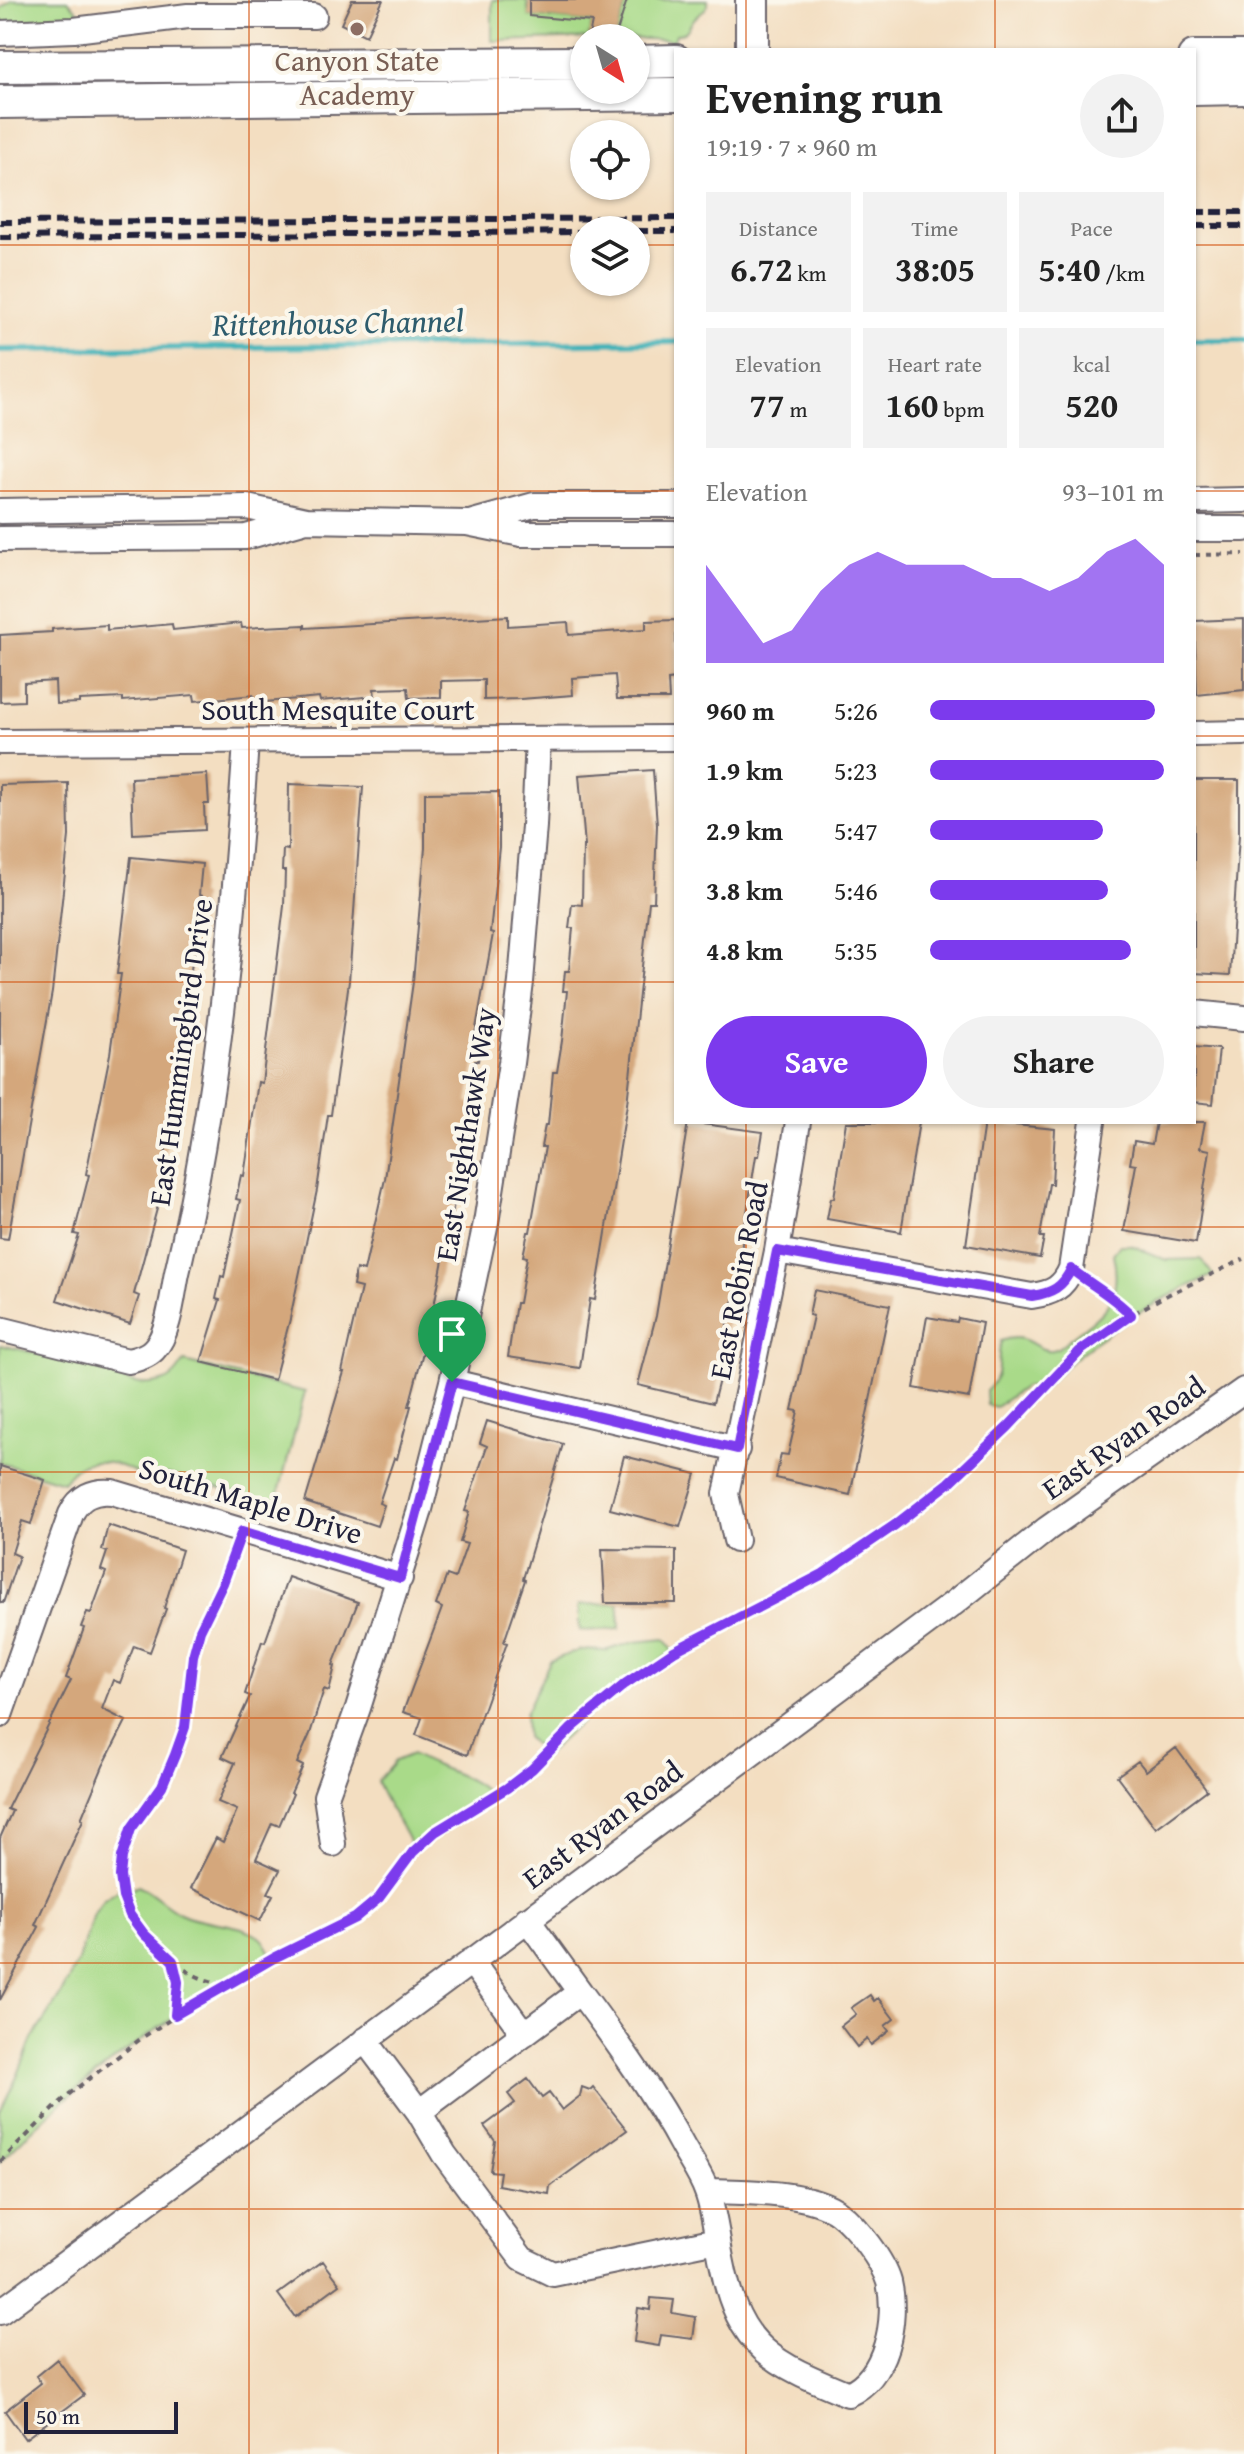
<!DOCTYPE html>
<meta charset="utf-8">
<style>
body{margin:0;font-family:"Gentium Book Plus",serif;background:#f2f2f2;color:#222;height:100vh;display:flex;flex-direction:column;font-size:30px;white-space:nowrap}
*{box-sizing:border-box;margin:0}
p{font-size:26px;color:#767676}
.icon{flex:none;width:44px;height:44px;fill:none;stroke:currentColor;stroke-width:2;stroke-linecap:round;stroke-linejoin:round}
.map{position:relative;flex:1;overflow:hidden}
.panel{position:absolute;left:674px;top:48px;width:522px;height:1076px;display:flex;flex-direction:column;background:#fff;border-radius:0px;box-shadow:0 2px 6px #0004}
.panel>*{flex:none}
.needle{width:52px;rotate:143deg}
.fabs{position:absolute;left:570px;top:24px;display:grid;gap:16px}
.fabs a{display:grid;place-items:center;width:80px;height:80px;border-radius:50%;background:#fff;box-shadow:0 2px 6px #0004;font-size:40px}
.scale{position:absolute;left:24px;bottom:20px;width:154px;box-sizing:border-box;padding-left:8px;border:4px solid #22223b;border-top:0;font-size:22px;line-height:28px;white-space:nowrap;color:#22223b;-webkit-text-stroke:6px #fbf7ec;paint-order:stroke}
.pin{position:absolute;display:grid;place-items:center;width:68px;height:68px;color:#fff;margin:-82px -34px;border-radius:50% 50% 50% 0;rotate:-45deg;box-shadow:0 0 8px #0007}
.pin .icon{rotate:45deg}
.round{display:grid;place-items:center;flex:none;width:84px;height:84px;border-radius:42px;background:#f2f2f2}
.summary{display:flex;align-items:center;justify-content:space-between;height:136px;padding:0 32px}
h1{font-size:44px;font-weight:700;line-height:60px}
.stats{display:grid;grid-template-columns:repeat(3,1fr);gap:12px;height:136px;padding:8px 32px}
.stats div{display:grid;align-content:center;border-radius:0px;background:#f2f2f2;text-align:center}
.stats b{font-size:34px;font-weight:700}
.stats small{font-size:22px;font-weight:400}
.stats p{font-size:22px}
.chart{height:224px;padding:16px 32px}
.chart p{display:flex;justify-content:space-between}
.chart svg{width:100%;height:144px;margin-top:8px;fill:#7c3aed;opacity:.7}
.cta{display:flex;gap:16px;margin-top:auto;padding:16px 32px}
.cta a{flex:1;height:92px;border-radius:48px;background:#7c3aed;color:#fff;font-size:32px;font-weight:700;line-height:92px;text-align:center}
.cta a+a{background:#f2f2f2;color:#222}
ul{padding:0 32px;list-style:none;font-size:26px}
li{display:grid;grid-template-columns:128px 96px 1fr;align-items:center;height:60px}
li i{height:20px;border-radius:10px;background:#7c3aed}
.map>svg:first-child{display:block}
.green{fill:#a9da89;stroke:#667e62;stroke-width:2}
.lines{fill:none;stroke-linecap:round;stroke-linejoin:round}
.stream{stroke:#41b2b8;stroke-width:6}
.building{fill:#d4a77c}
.minor-casing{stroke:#6b646a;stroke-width:28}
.major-casing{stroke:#6b646a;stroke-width:36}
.path{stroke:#6b646a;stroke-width:4;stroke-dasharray:6 6;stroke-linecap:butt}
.minor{stroke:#fff;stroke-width:24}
.major{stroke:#fff;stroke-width:32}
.rail{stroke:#22223b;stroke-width:6;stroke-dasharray:12 6;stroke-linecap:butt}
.route-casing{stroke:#fff;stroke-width:16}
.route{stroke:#7c3aed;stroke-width:10}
.grid{fill:none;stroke:#d45411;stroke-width:2;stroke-opacity:0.55}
.education-dot{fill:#8d6e63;stroke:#fbf7ec;stroke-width:3}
.labels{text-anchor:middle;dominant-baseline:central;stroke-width:8;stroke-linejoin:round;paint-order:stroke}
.education-label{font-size:30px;fill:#785e54;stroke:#fbf7ec}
.street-label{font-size:30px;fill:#22223b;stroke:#fbf7ec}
.water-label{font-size:32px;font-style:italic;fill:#2e5c6d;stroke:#fbf7ec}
</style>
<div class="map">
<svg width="1244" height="2454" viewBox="0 0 1244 2454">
<rect width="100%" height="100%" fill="#fbf7ec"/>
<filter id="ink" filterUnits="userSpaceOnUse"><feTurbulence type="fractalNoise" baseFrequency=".0125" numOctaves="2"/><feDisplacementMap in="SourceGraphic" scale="16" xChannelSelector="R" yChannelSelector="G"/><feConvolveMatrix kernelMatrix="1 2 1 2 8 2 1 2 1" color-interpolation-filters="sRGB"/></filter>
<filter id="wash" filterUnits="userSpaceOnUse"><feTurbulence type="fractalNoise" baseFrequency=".006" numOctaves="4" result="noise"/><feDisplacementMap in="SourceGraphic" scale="32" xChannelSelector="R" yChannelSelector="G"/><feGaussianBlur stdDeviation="1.8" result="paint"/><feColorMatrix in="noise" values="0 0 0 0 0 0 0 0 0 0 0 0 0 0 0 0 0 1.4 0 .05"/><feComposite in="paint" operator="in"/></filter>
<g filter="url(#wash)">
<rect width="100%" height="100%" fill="#f3dec1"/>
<path class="green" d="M12 0H68L81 15 80 18 0 27V9Z
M492 0H527L529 16 592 22 589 36 600 38 492 41Z
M627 0H708V5C704 12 699 13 694 19 687 28 689 34 676 34L674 40 615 38Z
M1120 1245H1131L1166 1260 1201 1259 1213 1275C1149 1303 1090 1338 1042 1389L1025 1386 996 1407 987 1405 986 1391C1003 1376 996 1361 1001 1341 1028 1330 1035 1353 1053 1350 1060 1349 1066 1340 1073 1336 1106 1311 1123 1299 1113 1254Z
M0 1345C34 1353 70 1360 103 1371 124 1378 137 1389 162 1382 173 1379 178 1371 184 1362L305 1392 276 1504 167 1474 148 1479C129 1468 98 1453 76 1468 71 1471 67 1478 63 1482L0 1463Z
M619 1603 620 1629 580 1631 578 1605Z
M665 1639 674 1651C628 1682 585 1716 545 1756L526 1737 525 1714 550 1661 580 1650 605 1651 634 1642Z
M412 1754C439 1771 472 1774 491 1797L435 1832 413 1852C405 1825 386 1808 377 1782L395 1761Z
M138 1885C154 1892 165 1906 180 1913 204 1925 240 1921 260 1937 266 1941 270 1952 274 1958 171 2014 81 2077 0 2162V2111L17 2077 32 2039 61 1994 78 1961 94 1914 104 1899 122 1887 130 1889Z"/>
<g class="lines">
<path class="stream" d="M1194 340H1244
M0 350 676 342"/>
</g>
<g id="blocks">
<path class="building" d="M352 0H383L366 36 341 24Z
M529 0H627L615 38 589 36 592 22 529 16Z
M508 616V626L568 622 569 635 646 629V621L676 620V679L668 680 669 699H617L615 675 572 678 573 695 520 699 484 700V680L441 681V697L409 698 408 688 374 689 375 696 320 701 319 697 254 703 253 695 195 701 194 695 123 701V698L79 700V703L56 704 55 681 24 683V701L0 702V635L52 632V629L107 625V630L172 624 173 630 241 623 242 628 305 625V628Z
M1244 619V690L1197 695 1194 621Z
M653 770 657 825 654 902H649L627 1104 604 1245 595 1300 590 1299 580 1368 508 1357 516 1303H519L527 1257 523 1256 528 1232H530L545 1147H541L545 1125H548L553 1072H557L562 1041 567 991H563L565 971H569L573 928H569L572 904 582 905 583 846H585L579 775Z
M207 774 209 804H204L205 830 133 834 131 778Z
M1194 780H1239V835L1230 975 1194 973Z
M68 783 69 836 52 992 8 1239 0 1238V785Z
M289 784 363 787 349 981 331 1115H328L317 1190 290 1319 274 1380 201 1362 220 1300 216 1299 221 1276 224 1277 240 1200 236 1199 241 1175 244 1176 258 1082 262 1083 284 906 285 871H282L283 849 288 850Z
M499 792V847L490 933 493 934 475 1034 482 1035 478 1061H475L468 1103 472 1104 464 1163 459 1162 453 1209 431 1321 409 1406H411L397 1459 394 1458 379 1503 384 1505 377 1526 305 1502 344 1372H342L361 1288 353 1286 356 1269 364 1271 385 1179 413 982 425 848V793Z
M131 857 202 864 199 895 202 896 197 954H193L188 994 193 995 190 1016 185 1015 173 1099 178 1100 175 1121 170 1120 158 1205 134 1294 139 1296 130 1324 57 1300 79 1235 74 1234 89 1175 86 1174 110 1054 121 974H117Z
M1194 1047 1219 1049 1213 1104 1194 1102Z
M688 1122 763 1132 759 1156H756L738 1269 740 1270 716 1375 720 1376 713 1403 638 1385 656 1316Z
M846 1122H919L901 1232 827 1219 831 1198H834Z
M984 1122 1055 1129 1052 1184H1049L1040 1237H1044L1040 1258 966 1245Z
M1156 1122H1205L1200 1148 1210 1150 1196 1243 1124 1231 1136 1165 1130 1164 1134 1141 1152 1144Z
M814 1290 890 1305 850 1495 776 1478 781 1454 788 1455 798 1411 792 1410 813 1316 809 1315Z
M927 1317 957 1322 958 1318 982 1323 969 1398 914 1388Z
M487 1421 563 1444 523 1579 525 1580 504 1642 507 1643 467 1755 416 1735 422 1718 403 1712 442 1608 436 1605 447 1575 455 1578 467 1544 460 1542 469 1512 465 1511 487 1446 480 1443Z
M624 1456 696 1474 680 1527 610 1509Z
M0 1466 45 1480 31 1524 22 1521 12 1553 19 1556 3 1603 0 1602Z
M108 1525 182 1550 164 1608 166 1609 150 1652 134 1646 120 1683 113 1680 102 1709 126 1721 103 1766 81 1819 83 1820 35 1925 39 1927 0 2000V1838L12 1811 7 1809 71 1680 66 1678 84 1628 81 1627 87 1612 91 1613 106 1572 101 1570 107 1552 102 1550Z
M602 1549 676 1550V1603H605Z
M288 1577 358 1602 333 1665 335 1666 329 1691 324 1689 310 1734 297 1763 303 1766 291 1793 293 1794 279 1826 272 1823 256 1859 280 1870 268 1893 273 1895 260 1921 191 1888 216 1838 223 1842 237 1810 218 1802 235 1763 222 1757 250 1696 245 1694 262 1641 265 1642Z
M1176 1748 1207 1790 1156 1828 1117 1776 1138 1761 1146 1771Z
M870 1995 874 2001 878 1998 894 2019 885 2026 889 2031 871 2045 867 2039 857 2047 841 2026 856 2014 851 2008Z
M528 2079 542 2098 549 2093 562 2110 580 2096 582 2087 590 2090 593 2087 627 2130 550 2186 549 2194 498 2185 500 2172 490 2171 495 2141 484 2126 515 2103 508 2094Z
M323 2261 340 2284 295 2317 278 2294Z
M651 2298 674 2300 672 2313 696 2317 693 2339 661 2335 659 2346 634 2342 638 2308 650 2310Z
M57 2359 84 2395 25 2439 5 2411 41 2383 36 2376Z"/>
</g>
</g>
<g filter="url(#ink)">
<use href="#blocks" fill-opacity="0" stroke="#6b646a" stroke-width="2"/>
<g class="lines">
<g class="minor-casing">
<path id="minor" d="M0 33 74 30 188 16H314
M1194 501 1244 500
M0 511 247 507 306 520 467 523 521 534H676
M473 522 534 505H676
M1194 529H1244
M0 539 246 537 303 521
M1194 734 1244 733
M0 742 676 738
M1194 1013 1244 1018
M777 1251 1032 1296C1052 1293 1063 1288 1071 1269L1093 1122
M0 1329 128 1361C138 1359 149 1356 155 1348 169 1334 173 1292 177 1273 218 1098 234 920 246 742
M452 1382 737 1449
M736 1540 726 1494 777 1251 798 1122
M0 1715 71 1514C79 1497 93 1490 112 1492L400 1578
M333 1844 326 1796 358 1708 419 1513 452 1382 486 1223 511 1063 521 982 534 826 538 739
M527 1919 580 1992
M471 1961 524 2034
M365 2040 419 2112 580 1992C618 2043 654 2093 684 2149 692 2163 702 2177 707 2192 715 2214 717 2240 722 2263 739 2349 773 2363 848 2394 886 2378 898 2320 889 2282 883 2261 856 2226 839 2213 812 2191 741 2192 707 2191
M419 2112 444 2154 522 2259 553 2274 717 2240
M0 2312 954 1603 1047 1529 1244 1390"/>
</g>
<g class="major-casing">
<path id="major" d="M752 0V50
M1194 57H1244
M636 62 676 61
M0 67 584 63
M1194 89 1244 88
M0 102 676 94"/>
</g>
<path class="path" d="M1194 555 1244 554
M1089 1283 1116 1299 1131 1315
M173 1962 178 1982 175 2015
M224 1984C192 1979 180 1967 157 1946 124 1916 110 1874 130 1831 138 1815 152 1802 161 1786 171 1769 179 1749 184 1730 192 1705 188 1677 194 1652 203 1616 224 1585 235 1550
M0 2162 68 2095 143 2037 226 1984 355 1918 379 1898 413 1852 435 1832 507 1788 532 1769 572 1728 625 1684 674 1651 823 1574 895 1525 949 1483 1008 1427 1080 1351 1131 1315 1163 1297 1244 1259"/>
<use href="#minor" class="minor"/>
<use href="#major" class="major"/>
<path class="rail" d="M1194 212H1244
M0 222 676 218
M1194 226H1244
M636 231H676
M0 237 584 232"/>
</g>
</g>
<g class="lines" filter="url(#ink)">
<g class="route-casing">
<path id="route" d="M777 1251 1032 1296C1052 1293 1063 1287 1071 1269 1091 1285 1113 1296 1131 1315L1080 1351 1008 1427 949 1483 895 1525 823 1574 674 1651 625 1684 572 1728 532 1769 507 1788 435 1832 413 1852 379 1898 355 1918 274 1958 175 2015 178 1982 173 1961 144 1934 130 1915 123 1897 120 1876 122 1857 131 1829 162 1786 175 1755 185 1727 193 1656 200 1630 223 1583 242 1531 400 1578 452 1382 737 1449Z"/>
</g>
<use href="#route" class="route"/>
</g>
<path class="grid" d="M249 0V2454M498 0V2454M746 0V50M995 0V50M0 245H584M636 245H676M1194 245H1244M0 491H676M1194 491H1244M0 736H676M1194 736H1244M0 982H676M1194 982H1244M746 1122V2454M995 1122V2454M0 1227H1244M0 1472H1244M0 1718H1244M0 1963H1244M0 2209H1244"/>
<circle class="education-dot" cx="357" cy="29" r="8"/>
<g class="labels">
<g class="education-label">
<text x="357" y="60">Canyon State<tspan x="357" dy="34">Academy</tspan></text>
</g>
<g class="street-label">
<text x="338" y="709">South Mesquite Court</text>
<text transform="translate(180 1052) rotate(-82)">East Hummingbird Drive</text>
<text transform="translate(465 1134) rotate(-81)">East Nighthawk Way</text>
<text transform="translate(738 1280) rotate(-79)">East Robin Road</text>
<text transform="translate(1123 1437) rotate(-35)">East Ryan Road</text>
<text transform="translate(251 1500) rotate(17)">South Maple Drive</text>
<text transform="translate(602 1824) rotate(-37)">East Ryan Road</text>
</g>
<g class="water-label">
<text transform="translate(338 322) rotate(-1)">Rittenhouse Channel</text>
</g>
</g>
</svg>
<div class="fabs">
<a><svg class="needle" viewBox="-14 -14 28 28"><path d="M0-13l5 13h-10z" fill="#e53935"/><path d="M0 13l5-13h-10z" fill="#767676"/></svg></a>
<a><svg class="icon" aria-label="locate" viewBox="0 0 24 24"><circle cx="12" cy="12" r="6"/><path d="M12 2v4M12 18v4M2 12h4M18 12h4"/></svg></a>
<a><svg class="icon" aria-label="layers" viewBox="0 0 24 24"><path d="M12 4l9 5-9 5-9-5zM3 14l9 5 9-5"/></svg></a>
</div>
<div class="scale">50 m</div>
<div class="pin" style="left:452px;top:1382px;background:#1e9e55"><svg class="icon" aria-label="arrive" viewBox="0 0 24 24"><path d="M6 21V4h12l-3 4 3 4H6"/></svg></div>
<section class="panel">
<div class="summary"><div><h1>Evening run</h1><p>19:19 · 7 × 960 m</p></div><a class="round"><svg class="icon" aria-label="share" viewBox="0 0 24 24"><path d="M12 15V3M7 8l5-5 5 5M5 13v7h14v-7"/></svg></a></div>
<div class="stats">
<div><p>Distance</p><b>6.72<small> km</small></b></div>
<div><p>Time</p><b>38:05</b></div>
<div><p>Pace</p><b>5:40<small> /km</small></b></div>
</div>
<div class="stats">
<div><p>Elevation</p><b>77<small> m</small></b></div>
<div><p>Heart rate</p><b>160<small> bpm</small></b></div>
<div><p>kcal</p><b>520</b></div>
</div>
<div class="chart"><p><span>Elevation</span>93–101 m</p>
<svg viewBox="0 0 160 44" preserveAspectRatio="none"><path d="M0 44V14L10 26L20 38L30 34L40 22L50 14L60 10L70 14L80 14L90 14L100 18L110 18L120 22L130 18L140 10L150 6L160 14V44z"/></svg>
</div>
<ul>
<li><b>960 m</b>5:26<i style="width:96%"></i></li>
<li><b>1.9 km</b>5:23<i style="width:100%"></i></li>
<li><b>2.9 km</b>5:47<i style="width:74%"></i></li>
<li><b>3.8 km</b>5:46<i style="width:76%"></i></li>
<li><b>4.8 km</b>5:35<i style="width:86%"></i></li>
</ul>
<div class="cta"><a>Save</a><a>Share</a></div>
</section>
</div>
